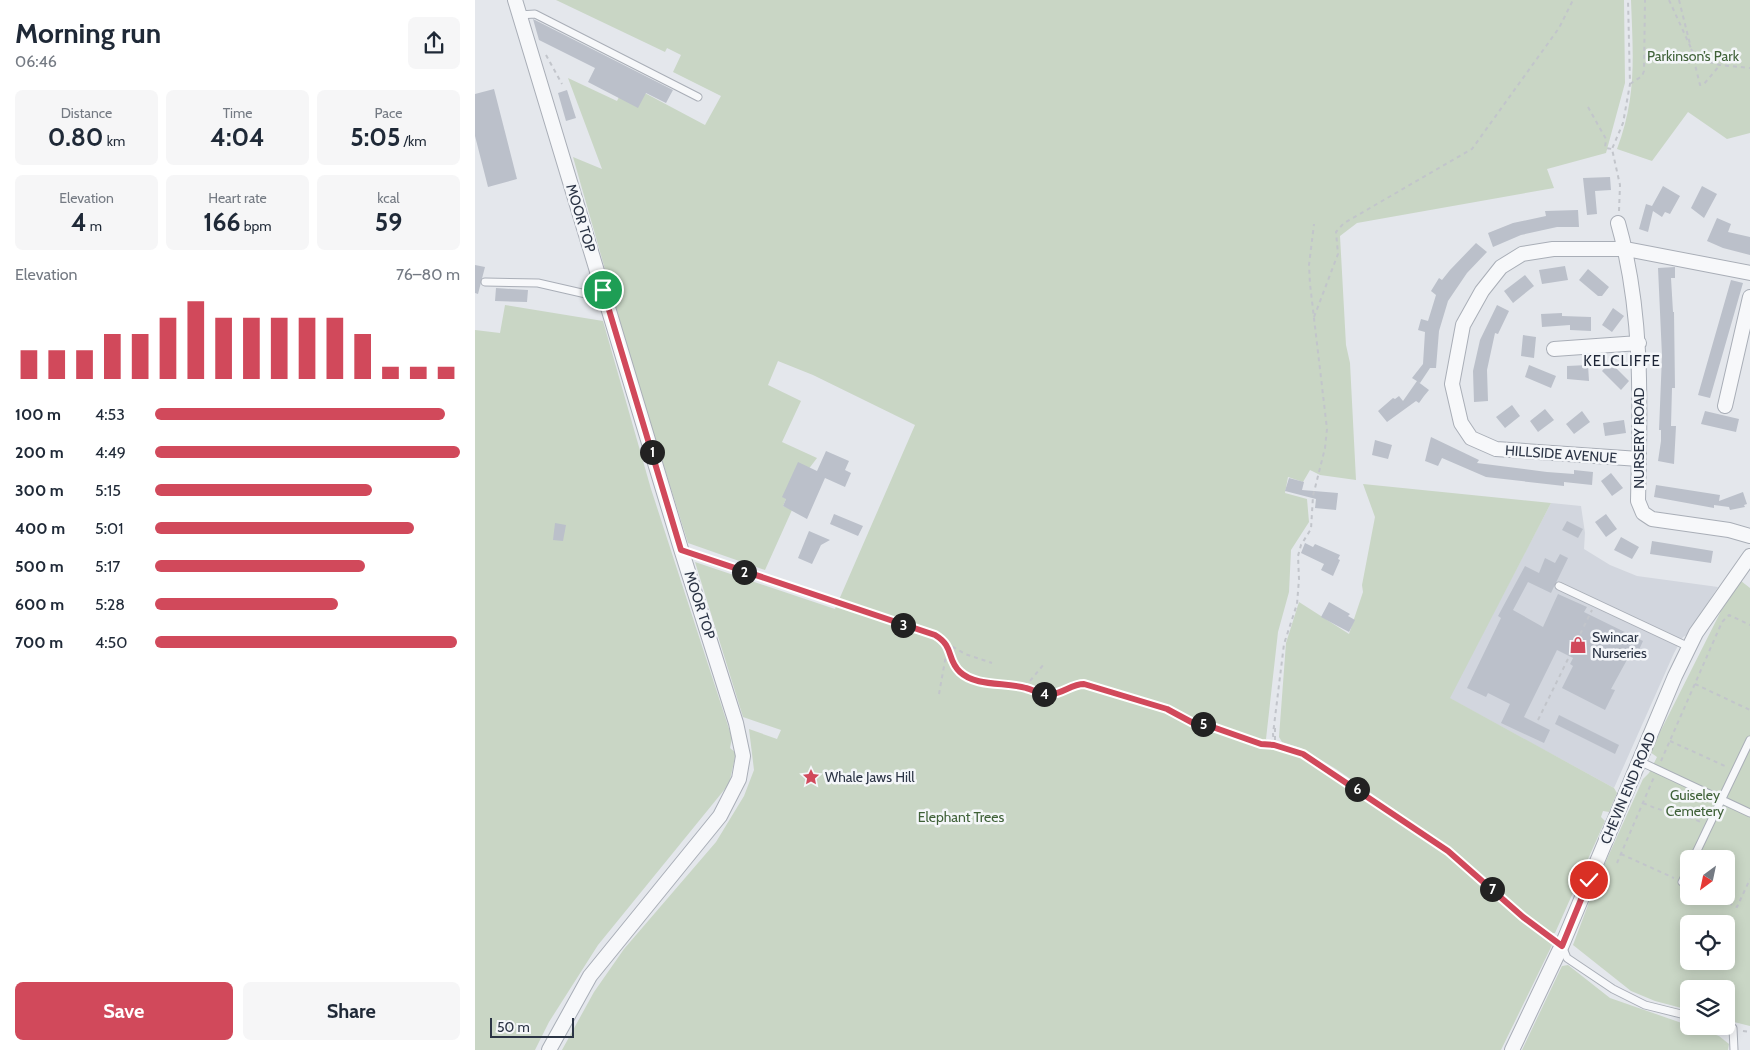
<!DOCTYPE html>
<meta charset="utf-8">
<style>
body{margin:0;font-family:Cabin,sans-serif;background:#f6f6f7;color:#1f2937;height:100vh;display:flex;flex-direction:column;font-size:19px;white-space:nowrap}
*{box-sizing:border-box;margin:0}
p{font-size:16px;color:#747a83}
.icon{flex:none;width:28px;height:28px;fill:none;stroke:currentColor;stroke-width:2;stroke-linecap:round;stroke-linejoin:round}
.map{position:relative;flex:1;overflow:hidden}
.side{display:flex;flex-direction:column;background:#fff;width:475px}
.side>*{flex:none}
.needle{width:32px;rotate:213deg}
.buttons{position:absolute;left:1205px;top:850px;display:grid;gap:10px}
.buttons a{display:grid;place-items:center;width:55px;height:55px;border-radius:8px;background:#fff;box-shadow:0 2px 12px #0003;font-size:25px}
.scale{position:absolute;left:15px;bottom:12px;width:84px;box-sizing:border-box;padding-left:5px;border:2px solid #2b3445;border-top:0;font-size:14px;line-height:18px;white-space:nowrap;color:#2b3445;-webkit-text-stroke:4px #f4f6f9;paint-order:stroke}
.pin{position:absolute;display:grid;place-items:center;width:42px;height:42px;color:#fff;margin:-21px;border:2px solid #fff;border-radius:50%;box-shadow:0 1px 5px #0007}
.km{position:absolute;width:25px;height:25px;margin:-12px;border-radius:50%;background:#222;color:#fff;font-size:14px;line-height:25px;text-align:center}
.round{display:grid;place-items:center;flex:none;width:52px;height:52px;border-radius:8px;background:#f6f6f7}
.summary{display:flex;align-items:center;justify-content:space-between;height:85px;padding:0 15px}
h1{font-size:28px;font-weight:700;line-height:38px}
.stats{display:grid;grid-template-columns:repeat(3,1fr);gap:8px;height:85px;padding:5px 15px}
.stats div{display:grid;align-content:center;border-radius:8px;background:#f6f6f7;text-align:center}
.stats b{font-size:25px;font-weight:700}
.stats small{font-size:14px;font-weight:400}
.stats p{font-size:14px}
.chart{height:140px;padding:10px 15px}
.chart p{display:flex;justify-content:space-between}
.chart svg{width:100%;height:90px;margin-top:5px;stroke:#d1495b;stroke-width:6}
.cta{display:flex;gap:10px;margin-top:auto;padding:10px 15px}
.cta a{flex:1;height:58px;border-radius:8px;background:#d1495b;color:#fff;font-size:20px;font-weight:700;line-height:58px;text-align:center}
.cta a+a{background:#f6f6f7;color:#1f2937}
ul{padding:0 15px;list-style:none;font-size:16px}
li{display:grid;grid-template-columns:80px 60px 1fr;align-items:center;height:38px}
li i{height:12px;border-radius:6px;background:#d1495b}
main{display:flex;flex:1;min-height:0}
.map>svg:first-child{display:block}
.built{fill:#d2d6de}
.green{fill:#c9d6c5;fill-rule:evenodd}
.building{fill:#bbc0ca}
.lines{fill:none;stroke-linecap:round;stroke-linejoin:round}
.lane-casing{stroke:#a9aeb7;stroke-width:9}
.street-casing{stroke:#a9aeb7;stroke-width:16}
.path{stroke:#c2c5cb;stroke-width:2;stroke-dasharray:4 4;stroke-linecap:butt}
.lane{stroke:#f7f8fa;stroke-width:7}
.street{stroke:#f7f8fa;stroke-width:14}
.route-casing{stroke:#fff;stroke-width:10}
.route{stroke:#d1495b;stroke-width:6}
.labels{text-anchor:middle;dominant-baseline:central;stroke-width:5;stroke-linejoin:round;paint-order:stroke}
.park-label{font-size:14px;fill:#3f6138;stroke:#f4f6f9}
.street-label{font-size:14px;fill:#2b3445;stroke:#f4f6f9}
.poi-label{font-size:14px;fill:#2b3445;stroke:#f4f6f9;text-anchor:start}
.neighbourhood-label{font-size:15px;letter-spacing:1px;fill:#1d2536;stroke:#f4f6f9}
</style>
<main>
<section class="side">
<div class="summary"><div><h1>Morning run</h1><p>06:46</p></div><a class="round"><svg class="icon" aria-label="share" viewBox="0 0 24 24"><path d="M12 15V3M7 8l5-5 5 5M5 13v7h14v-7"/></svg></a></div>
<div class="stats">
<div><p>Distance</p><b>0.80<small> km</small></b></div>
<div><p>Time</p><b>4:04</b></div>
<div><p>Pace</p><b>5:05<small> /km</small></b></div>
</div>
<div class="stats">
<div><p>Elevation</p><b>4<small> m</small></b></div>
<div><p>Heart rate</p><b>166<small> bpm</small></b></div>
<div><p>kcal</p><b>59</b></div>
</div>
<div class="chart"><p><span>Elevation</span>76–80 m</p>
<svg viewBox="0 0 160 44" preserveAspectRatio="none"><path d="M5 44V30M15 44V30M25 44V30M35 44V22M45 44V22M55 44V14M65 44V6M75 44V14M85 44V14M95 44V14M105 44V14M115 44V14M125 44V22M135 44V38M145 44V38M155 44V38"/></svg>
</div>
<ul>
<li><b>100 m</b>4:53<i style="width:95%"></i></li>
<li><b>200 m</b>4:49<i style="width:100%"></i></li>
<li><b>300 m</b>5:15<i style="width:71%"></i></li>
<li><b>400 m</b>5:01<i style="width:85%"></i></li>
<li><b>500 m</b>5:17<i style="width:69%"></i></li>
<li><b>600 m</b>5:28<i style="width:60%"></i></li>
<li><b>700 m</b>4:50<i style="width:99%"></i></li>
</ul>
<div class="cta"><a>Save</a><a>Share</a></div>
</section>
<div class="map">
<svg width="1275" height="1050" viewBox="0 0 1275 1050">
<rect width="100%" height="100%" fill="#e4e7ec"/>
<path class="built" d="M1076 503 1106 506 1110 533 1109 549 1135 565 1162 576 1243 587 1212 635 1208 637 1199 653 1139 788 974 698Z"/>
<path class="green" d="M81 0H1149L1150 83 1131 153 1072 169 1079 188 882 223 865 236 871 345 875 363 881 480 845 475 835 470 828 482 813 477 810 493 832 499 834 522 816 550 814 592 803 632 791 739 805 750 828 758 955 842 1078 943 1026 1050H87L119 992 149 949 241 842 269 796 279 770 274 729 302 739 306 730 268 717 220 562 360 609 440 425 338 375 303 361 293 385 326 401 307 442 342 458 311 499 308 506 317 510 290 570 213 543 157 364 98 157 127 169 93 78 142 101 151 83 230 125 246 96 198 72 206 55 192 48 190 52Z
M1156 0H1275V133L1252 139 1213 112 1177 161 1142 149C1162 97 1158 55 1156 0Z
M30 305 128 321 176 489 257 738 255 748 261 753 254 784 123 945 74 1022 60 1050H0V330L25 333Z
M888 484 1076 503 975 698 1139 788 1142 793 1134 812 1128 811 1126 817 1130 821 1080 933H1073L1060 924 974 847 861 769 826 748 807 742 804 737 811 643 824 602 874 634 888 592 887 585 900 517Z
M1266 581 1275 588V1026L1251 1020V989H1214V1010L1180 1001 1156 991 1098 945 1122 881 1168 779 1174 773 1182 757 1175 752 1246 611ZM1214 859H1251V896H1214ZM1214 924H1251V961H1214Z
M1093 965 1135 998 1244 1036 1254 1044 1253 1050H1047L1087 966Z"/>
<path class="building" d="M58 19 198 90 191 103 171 93 163 108 113 82 120 68 64 40Z
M19 89 42 179 13 187 0 136V94Z
M92 90 101 118 91 121 83 93Z
M1135 177 1136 190 1120 191 1122 214 1112 215 1108 178Z
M1188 186 1205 196 1195 214 1190 212 1187 217 1178 211 1173 232 1164 229 1171 204 1177 206Z
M1227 186 1242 194 1229 218 1216 208Z
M1103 210 1104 227H1082L1046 235 1018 247 1013 233 1038 223 1071 216 1070 211Z
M1242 218 1256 224 1253 232 1275 237V255L1248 248 1232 241Z
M1001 243 1012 252 992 273 973 301 964 331 961 368H955L945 383 937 378 948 364 950 332 943 330 946 319 953 321 961 295 956 291 964 278 967 280 975 270Z
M0 265 10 267 3 294 0 293Z
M1090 266 1093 280 1067 284 1064 270Z
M1200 267V278H1196L1198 312H1199L1200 388H1197L1196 426H1201L1199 464 1183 461 1186 441V430H1184L1187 356 1183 268Z
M1113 269 1134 287 1127 296H1123L1104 280Z
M1050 275 1059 286 1038 303 1029 291Z
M1256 280 1268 283 1235 398 1223 395Z
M21 288 53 290 52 302 20 301Z
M1022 305 1034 311 1023 334 1020 333 1012 370 1013 401 999 402 998 371 1005 340Z
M1138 308 1149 316 1137 332 1127 325Z
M1087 313V316L1116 317V331L1095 330V325L1067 327 1066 314Z
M1048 335 1061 337 1059 358 1046 356Z
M1135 362 1154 381 1146 390 1127 371Z
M1054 365 1081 376 1076 388 1050 377Z
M1113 365 1114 381 1092 379V366Z
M942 381 954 390 949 396 944 403 941 401 912 422 903 411 918 398 920 399 924 396 928 401Z
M1037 405 1045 416 1030 428 1021 417Z
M1070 409 1079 420 1063 432 1055 421Z
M1107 411 1115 422 1099 434 1091 424Z
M1230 411 1264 419 1261 432 1226 424Z
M1149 420 1151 433 1130 436 1128 423Z
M956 437 1004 460 1002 463 1072 472 1099 474V470L1118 472 1117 485 1089 482V486L1011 477 967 458 963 466 950 461Z
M900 440 917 445 913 459 897 455Z
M351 451 374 461 370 470 376 473 370 487 350 478 332 519 308 506 311 499 307 497 323 462 342 471Z
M1136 473 1148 488 1137 496 1126 481Z
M814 478 829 482 827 490 863 493 861 510 840 508 841 499 810 491Z
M1181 485 1245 495 1244 501 1268 492 1272 504 1269 505 1270 507 1255 510 1254 507 1239 505V508L1179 497Z
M359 514 388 526 383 536 355 524Z
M1131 514 1142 529 1131 537 1120 522Z
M1092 521 1108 529 1103 538 1087 530Z
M80 523 91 525 88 541 78 540Z
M334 531 355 540 346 545 337 564 323 558Z
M1146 537 1164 547 1157 559 1139 550Z
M1177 541 1238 551 1236 563 1175 554Z
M830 543 838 547 840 544 865 555 863 559 865 560 858 576 846 570 849 564 826 553Z
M1085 554 1093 558 1076 593 1053 582 1038 610 1068 627 1083 594 1112 607 1109 612 1168 641 1159 661 1153 658 1136 689 1140 690 1130 710 1087 688 1098 666 1095 664 1098 658 1082 650 1049 717 1075 730 1069 743 1026 723 1035 704 1013 693 1011 697 992 688 1026 618 1023 616 1050 566 1064 573 1070 558 1080 563Z
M854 602 875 614 873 616 880 620 874 632 846 617Z
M1084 715 1144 745 1140 754 1080 724Z"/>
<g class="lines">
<g class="lane-casing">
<path id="lane" d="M44 15 60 14 223 97
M10 282 63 283 111 294 128 290
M1084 586 1214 647
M1164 761 1275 813
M1218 859 1275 740
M1207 882 1214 868
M1087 946 1092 958 1138 989 1170 1005 1214 1016
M1250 1026 1258 1028 1259 1050"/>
</g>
<g class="street-casing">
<path id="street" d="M40 0 206 549 261 723 268 756 264 779 245 816 115 976 74 1050
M1143 223C1169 314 1165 408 1163 501L1168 513 1177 519 1254 530 1275 536
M1079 349 1164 343
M1250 406 1275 297
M1164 459 1021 449 996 438 986 423 977 384 988 325 1007 291 1026 267 1047 254 1078 249H1151L1275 273
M1037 1050 1087 945 1200 676 1221 633 1275 556"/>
</g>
<path class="path" d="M1194 0 1216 48 1225 85 1229 84 1245 65
M1204 0 1215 44
M1216 49 1223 59 1245 65 1275 68
M1170 54 1217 53
M71 55 87 84
M1155 84 1167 76 1169 71 1170 0
M1113 107 1131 139 1130 148 1137 149
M1144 211 1145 185 1137 149 1148 123 1155 84 1153 0
M839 317 863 254 861 232 869 223 997 149 1084 28 1098 0
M221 555 460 635C481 648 471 659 485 672 501 687 531 682 551 688 560 690 566 696 577 694 588 693 597 684 609 684L693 709 720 724H729L786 743 799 745 828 754 973 851 1048 917 1077 939
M1220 684 1275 710
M550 687 569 664
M464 694 473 644 490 654 517 663
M1063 720 1117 610
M800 728V740
M1195 741 1252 767
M799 745 798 734 809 644 822 604 824 579 823 556 826 545 836 529 838 496 850 448 852 429 835 284 834 265 839 224
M1186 761 1247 622 1254 615 1275 625
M1168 803C1187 812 1206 814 1226 822
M1146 854 1199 878
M1142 863 1179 777
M1239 896 1262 907 1275 879
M1268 1031 1275 1032"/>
<use href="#lane" class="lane"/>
<use href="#street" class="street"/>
</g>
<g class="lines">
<g class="route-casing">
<path id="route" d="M128 290 206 550 460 635C480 647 471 659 485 672 501 687 531 682 551 688 560 690 566 696 577 694 588 693 597 684 609 684L692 709 720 724H729L786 744 799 745 828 754 973 851 1048 917 1087 946 1114 880"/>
</g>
<use href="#route" class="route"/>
</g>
<defs>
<g id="shop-bare" transform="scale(1.35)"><path d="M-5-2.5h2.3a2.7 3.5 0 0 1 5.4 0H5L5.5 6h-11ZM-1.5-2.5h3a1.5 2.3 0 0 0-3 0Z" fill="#d1495b" stroke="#f4f6f9" stroke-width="2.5" paint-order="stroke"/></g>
<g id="sight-bare" transform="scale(1.35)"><path d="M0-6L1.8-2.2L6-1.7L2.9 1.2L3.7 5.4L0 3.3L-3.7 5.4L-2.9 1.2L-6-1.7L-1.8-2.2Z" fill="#d1495b" stroke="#f4f6f9" stroke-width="2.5" paint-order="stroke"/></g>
</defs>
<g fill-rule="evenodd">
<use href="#shop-bare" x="1103" y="645"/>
<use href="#sight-bare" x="336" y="777"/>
</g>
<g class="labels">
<g class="park-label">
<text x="1218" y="56">Parkinson’s Park</text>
<text x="1220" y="795">Guiseley<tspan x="1220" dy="16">Cemetery</tspan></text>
<text x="486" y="817">Elephant Trees</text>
</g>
<g class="street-label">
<text transform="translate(106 218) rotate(73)">MOOR TOP</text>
<text transform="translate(1164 438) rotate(-90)">NURSERY ROAD</text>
<text transform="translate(1086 454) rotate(4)">HILLSIDE AVENUE</text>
<text transform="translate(225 605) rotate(72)">MOOR TOP</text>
<text transform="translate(1153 788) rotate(-67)">CHEVIN END ROAD</text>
</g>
<g class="poi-label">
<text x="1117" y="637">Swincar<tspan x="1117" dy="16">Nurseries</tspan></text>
<text x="350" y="777">Whale Jaws Hill</text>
</g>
<g class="neighbourhood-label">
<text x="1147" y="361">KELCLIFFE</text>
</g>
</g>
</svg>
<div class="buttons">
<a><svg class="needle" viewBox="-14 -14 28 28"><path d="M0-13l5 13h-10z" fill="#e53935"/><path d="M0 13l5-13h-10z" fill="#747a83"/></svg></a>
<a><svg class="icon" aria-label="locate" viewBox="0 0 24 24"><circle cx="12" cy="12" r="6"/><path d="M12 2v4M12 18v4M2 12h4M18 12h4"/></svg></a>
<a><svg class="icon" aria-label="layers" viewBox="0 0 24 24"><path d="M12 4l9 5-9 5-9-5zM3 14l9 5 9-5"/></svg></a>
</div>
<div class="scale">50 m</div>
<div class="pin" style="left:128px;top:290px;background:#1e9e55"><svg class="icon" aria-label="arrive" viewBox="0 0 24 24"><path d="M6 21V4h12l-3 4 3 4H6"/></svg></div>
<div class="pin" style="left:1114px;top:880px;background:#d93025"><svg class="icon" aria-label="check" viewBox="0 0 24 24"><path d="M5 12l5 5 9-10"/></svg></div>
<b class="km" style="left:177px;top:452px">1</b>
<b class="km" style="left:269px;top:572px">2</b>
<b class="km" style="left:428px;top:625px">3</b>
<b class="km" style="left:569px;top:694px">4</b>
<b class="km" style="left:728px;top:724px">5</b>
<b class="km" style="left:882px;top:789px">6</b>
<b class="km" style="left:1017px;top:889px">7</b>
</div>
</main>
